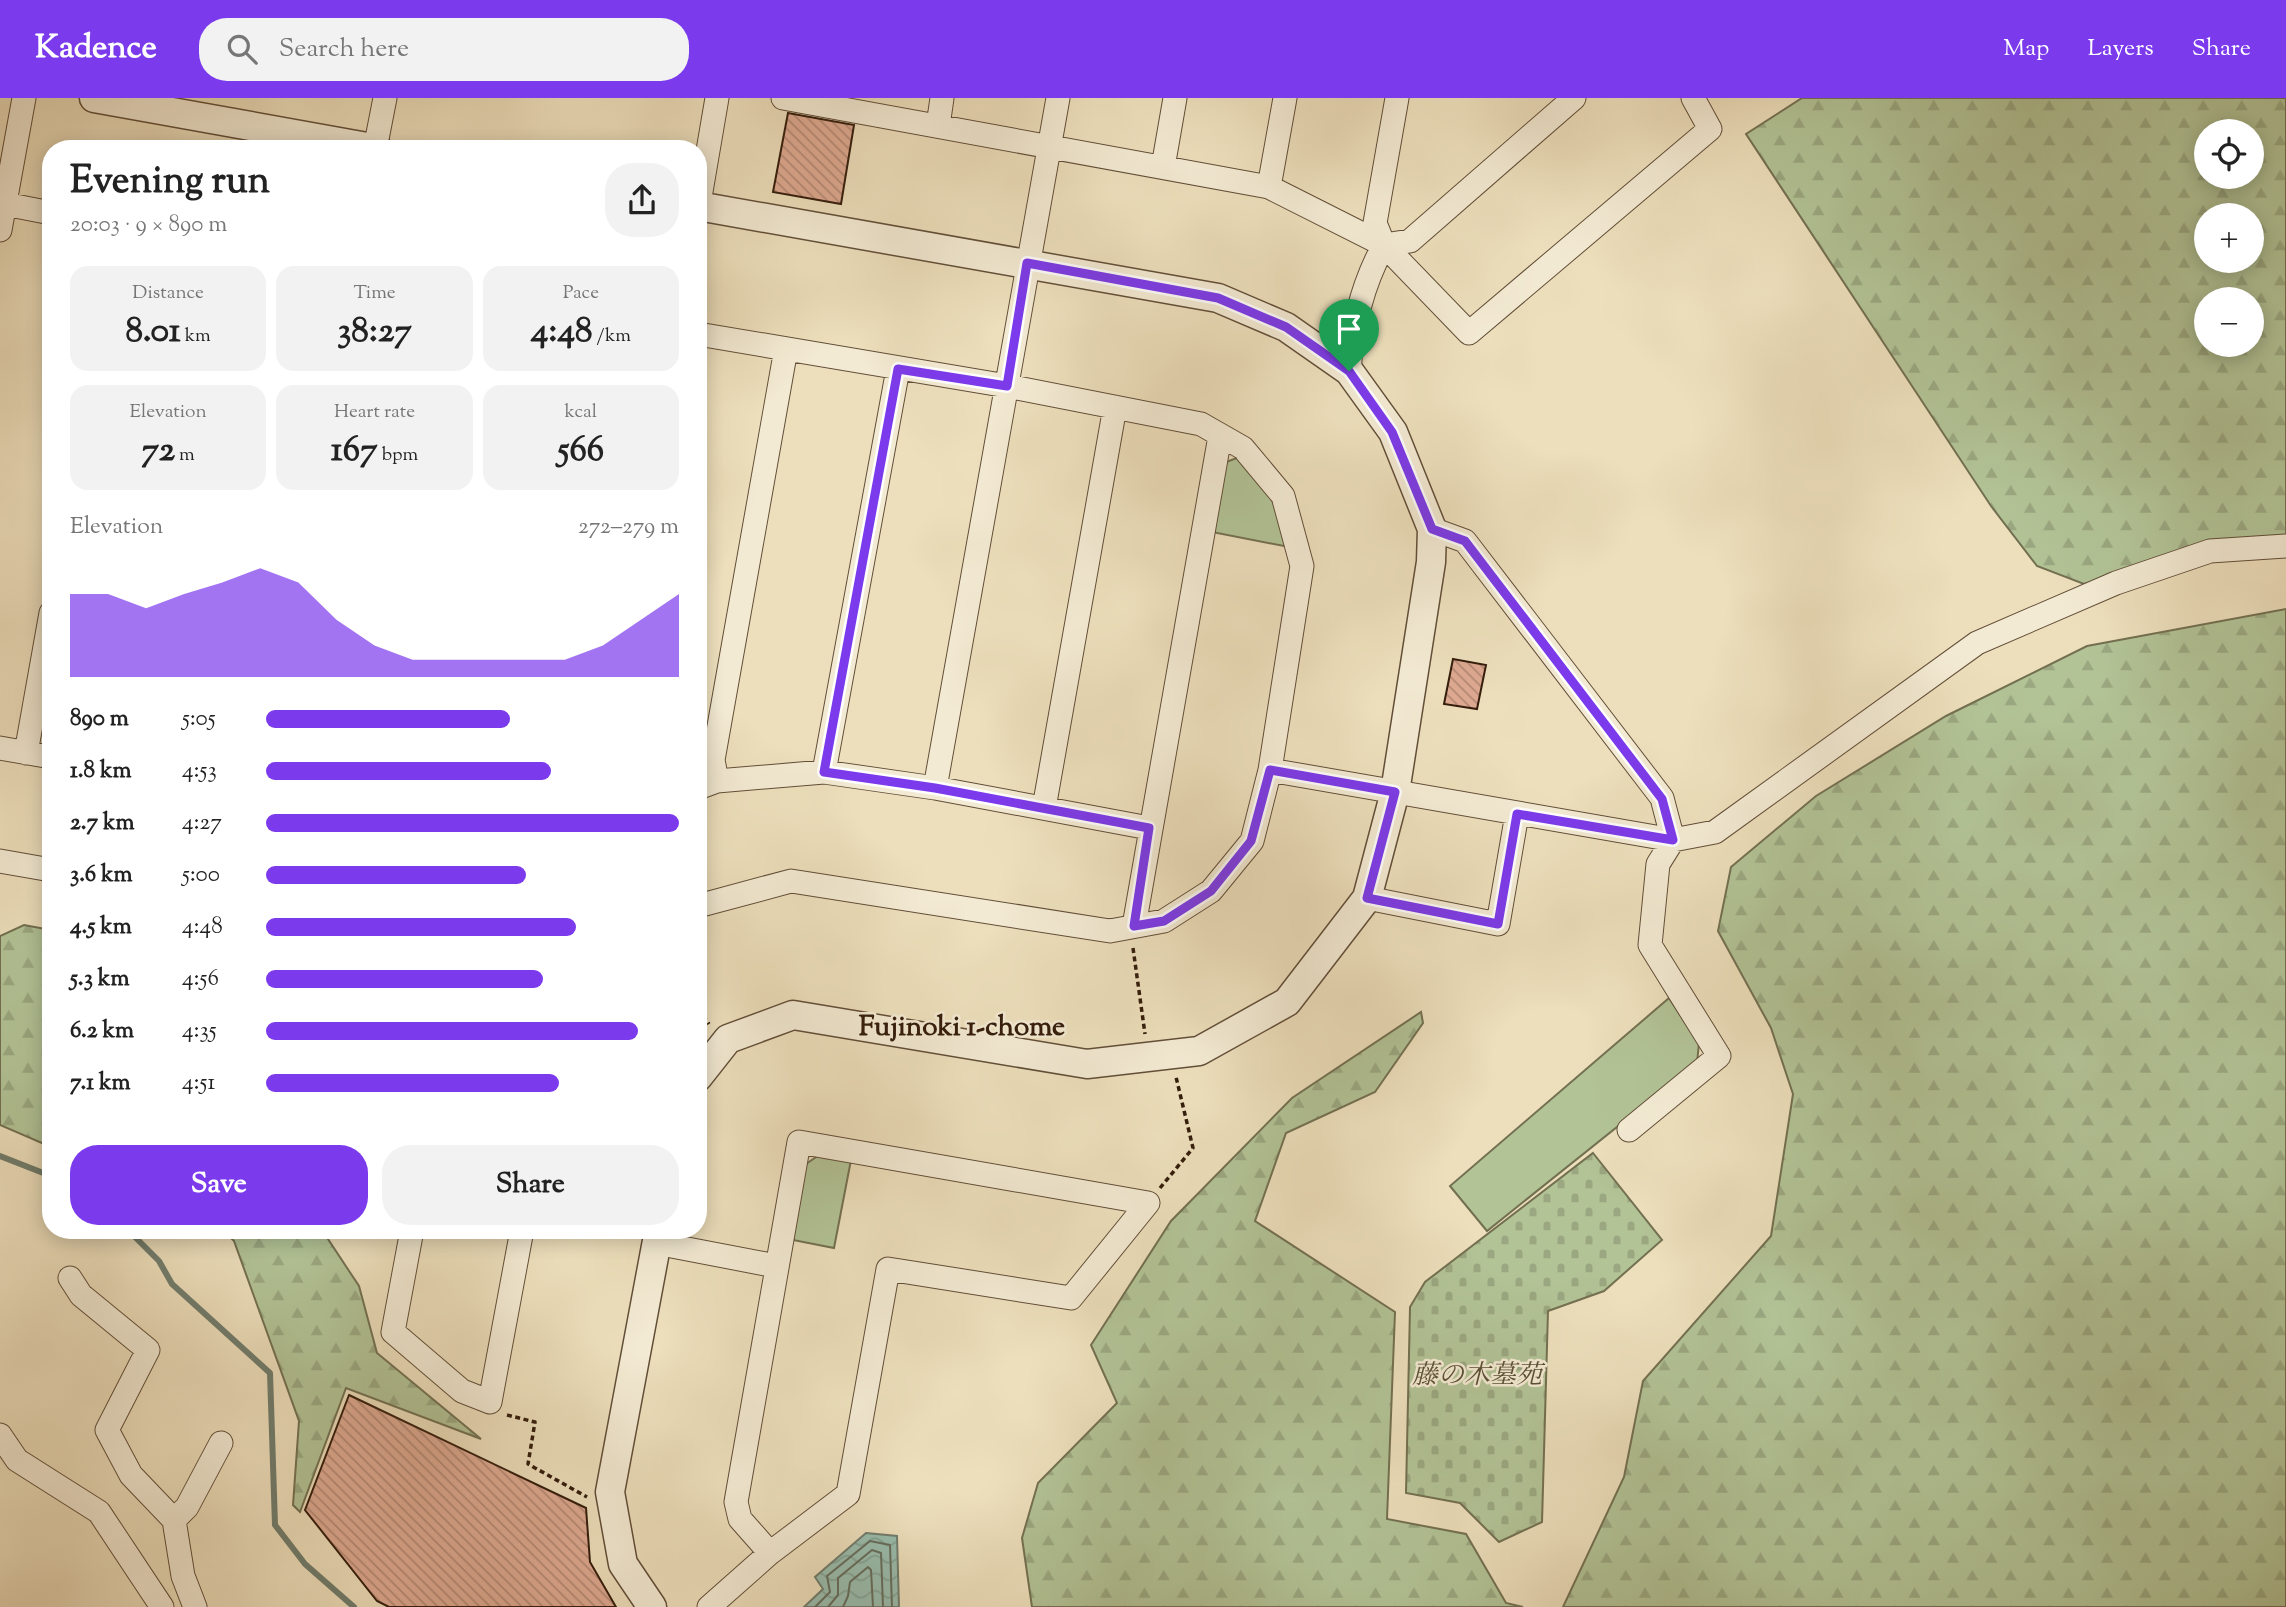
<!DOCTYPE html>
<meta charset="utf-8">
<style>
body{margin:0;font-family:"Sorts Mill Goudy","Noto Serif JP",serif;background:#f2f2f2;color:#222;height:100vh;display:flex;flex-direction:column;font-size:26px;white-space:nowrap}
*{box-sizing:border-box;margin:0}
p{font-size:23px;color:#767676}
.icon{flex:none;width:38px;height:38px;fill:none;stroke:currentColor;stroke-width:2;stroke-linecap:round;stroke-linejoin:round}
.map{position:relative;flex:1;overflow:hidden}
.side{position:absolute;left:42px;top:42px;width:665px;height:1099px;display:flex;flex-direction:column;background:#fff;border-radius:28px;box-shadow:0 4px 18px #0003}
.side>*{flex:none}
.fabs{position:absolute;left:2194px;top:21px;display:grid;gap:14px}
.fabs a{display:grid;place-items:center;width:70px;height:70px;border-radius:50%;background:#fff;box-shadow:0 4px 18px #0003;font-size:35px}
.pin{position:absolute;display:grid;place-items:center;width:60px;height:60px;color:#fff;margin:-72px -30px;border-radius:50% 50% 50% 0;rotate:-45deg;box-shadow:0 0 7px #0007}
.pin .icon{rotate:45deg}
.round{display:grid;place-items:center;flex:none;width:74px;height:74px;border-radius:28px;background:#f2f2f2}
.overview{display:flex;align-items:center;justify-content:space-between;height:119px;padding:0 28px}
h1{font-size:38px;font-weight:700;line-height:52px}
.stats{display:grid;grid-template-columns:repeat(3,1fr);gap:10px;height:119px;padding:7px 28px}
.stats div{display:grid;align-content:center;border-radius:18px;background:#f2f2f2;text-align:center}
.stats b{font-size:35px;font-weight:700}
.stats small{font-size:19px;font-weight:400}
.stats p{font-size:19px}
.chart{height:196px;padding:14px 28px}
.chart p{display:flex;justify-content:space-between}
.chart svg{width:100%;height:126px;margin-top:7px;fill:#7c3aed;opacity:.7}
.cta{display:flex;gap:14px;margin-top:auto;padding:14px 28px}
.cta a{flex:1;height:80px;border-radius:28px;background:#7c3aed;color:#fff;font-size:28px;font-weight:700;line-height:80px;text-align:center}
.cta a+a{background:#f2f2f2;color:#222}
ul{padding:0 28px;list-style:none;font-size:23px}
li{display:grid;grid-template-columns:112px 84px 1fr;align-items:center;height:52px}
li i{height:18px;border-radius:9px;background:#7c3aed}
header{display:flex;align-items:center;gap:42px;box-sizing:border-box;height:98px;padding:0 35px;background:#7c3aed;color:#fff}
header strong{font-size:33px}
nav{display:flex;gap:38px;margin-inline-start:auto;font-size:24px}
.search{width:490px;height:63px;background:#f2f2f2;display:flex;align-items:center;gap:18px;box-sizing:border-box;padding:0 24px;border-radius:28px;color:#767676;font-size:26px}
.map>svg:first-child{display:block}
.forest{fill:url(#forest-firs);stroke:#737051;stroke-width:2;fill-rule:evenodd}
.cemetery{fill:url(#cemetery-stones);stroke:#737051;stroke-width:2}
.park{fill:#b2c396;stroke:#737051;stroke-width:2}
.water{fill:url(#water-waves);stroke:#717d6d;stroke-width:2}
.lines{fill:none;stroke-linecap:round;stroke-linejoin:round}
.shore{stroke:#666d5d;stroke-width:2}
.stream{stroke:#717d6d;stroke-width:6}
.building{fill:url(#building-back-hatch);stroke:#341d0c;stroke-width:2}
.minor-casing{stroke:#624e38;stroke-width:25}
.tertiary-casing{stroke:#624e38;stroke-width:31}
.path{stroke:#341d0c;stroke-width:3.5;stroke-dasharray:5 3.5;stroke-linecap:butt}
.minor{stroke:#f3ead3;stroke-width:23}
.tertiary{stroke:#f3ead3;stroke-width:28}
.route-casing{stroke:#fff;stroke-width:14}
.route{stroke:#7c3aed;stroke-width:9}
.labels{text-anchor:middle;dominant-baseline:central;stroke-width:5;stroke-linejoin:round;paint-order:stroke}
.park-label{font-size:26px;font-style:italic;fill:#5a4f35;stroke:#f3ead3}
.neighbourhood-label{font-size:28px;font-weight:bold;fill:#341d0c;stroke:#f3ead3}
</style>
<header>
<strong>Kadence</strong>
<div class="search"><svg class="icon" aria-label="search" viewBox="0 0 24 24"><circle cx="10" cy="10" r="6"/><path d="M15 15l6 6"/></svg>Search here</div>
<nav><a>Map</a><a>Layers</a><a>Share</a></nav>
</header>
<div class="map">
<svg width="2286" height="1509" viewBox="0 0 2286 1509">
<defs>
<pattern id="forest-firs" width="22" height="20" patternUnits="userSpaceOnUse" patternTransform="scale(1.75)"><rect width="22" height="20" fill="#b2c396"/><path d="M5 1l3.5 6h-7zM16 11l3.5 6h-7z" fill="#9aa780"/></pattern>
<pattern id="cemetery-stones" width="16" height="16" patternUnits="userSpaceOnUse" patternTransform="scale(1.75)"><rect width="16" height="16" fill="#b2c396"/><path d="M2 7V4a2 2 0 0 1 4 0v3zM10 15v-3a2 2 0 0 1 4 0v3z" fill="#9aa780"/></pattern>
<pattern id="water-waves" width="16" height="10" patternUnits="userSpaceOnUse" patternTransform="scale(1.75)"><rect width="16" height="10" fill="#99bdae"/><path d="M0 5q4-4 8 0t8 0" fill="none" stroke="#84a294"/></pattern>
<pattern id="building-back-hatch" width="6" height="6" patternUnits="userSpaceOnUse" patternTransform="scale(1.75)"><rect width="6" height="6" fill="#dea991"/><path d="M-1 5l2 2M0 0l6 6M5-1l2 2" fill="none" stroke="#b58975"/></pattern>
</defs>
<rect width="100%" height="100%" fill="#eddfbc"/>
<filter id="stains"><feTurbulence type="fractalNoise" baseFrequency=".00286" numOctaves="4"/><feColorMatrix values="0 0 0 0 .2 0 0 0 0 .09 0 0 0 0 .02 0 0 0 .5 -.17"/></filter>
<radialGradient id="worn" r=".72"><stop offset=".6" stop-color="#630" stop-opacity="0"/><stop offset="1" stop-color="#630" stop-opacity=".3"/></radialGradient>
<path class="forest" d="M1802 0H2286V438L2225 444 2084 486 2037 468 1991 408 1746 36ZM2207 33H2252V79H2207ZM2207 117H2252V163H2207ZM2207 201H2252V247H2207Z
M2286 511V1509H1563L1624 1379 1643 1283 1771 1138 1793 996 1771 930 1718 833 1731 769 1816 698 1946 618 2087 548Z
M24 827 51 832V1049L0 1027V838Z
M1421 914 1423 925 1375 994 1286 1035 1255 1123 1395 1214 1387 1421 1466 1436 1506 1505 1523 1509H1032L1022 1440 1038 1385 1117 1305 1091 1247 1171 1123 1292 1000Z
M223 1132H322L359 1188 377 1255 481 1341 346 1290 300 1414 293 1407 299 1323 234 1143Z"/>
<path class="cemetery" d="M1593 1055 1662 1142 1604 1193 1548 1213 1542 1424 1499 1444 1460 1405 1406 1395 1410 1209 1425 1184Z"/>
<path class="park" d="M1239 359 1275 404 1289 449 1212 434 1224 365Z
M1669 900 1699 945 1697 965 1487 1133 1450 1088Z
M819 1057 851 1062 834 1150 793 1142 806 1066Z"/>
<path class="water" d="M866 1435 897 1438 899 1509H804L823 1491 815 1479Z"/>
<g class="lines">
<path class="shore" d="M815 1509 830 1494 827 1478 870 1443 890 1447 892 1509
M828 1509 838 1497V1480L872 1452 881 1455 883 1509
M843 1509 848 1498 850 1484 868 1469 871 1472 873 1509"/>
<path class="stream" d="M0 1058 51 1078
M128 1132 159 1163 172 1186 270 1275 275 1427 305 1466 354 1509"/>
</g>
<path class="building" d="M788 15 854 27 841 106 773 94Z
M1453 561 1486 567 1477 611 1444 606Z
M349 1297 586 1410 590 1464 616 1509H389L377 1503 305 1412Z"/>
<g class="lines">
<g class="minor-casing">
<path id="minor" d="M783 0 1269 89 1384 147 1469 235 1710 31 1693 0
M938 28 942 0
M375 51 385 0
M1163 69 1175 0
M1269 89 1285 0
M0 105 51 115
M698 111 717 0
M0 132 24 0
M1384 147 1410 143 1574 0
M698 236 1007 288 1201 326 1243 350 1283 398 1302 468 1270 672 1252 743 1211 793 1164 823 1110 833 791 783 698 808
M1349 273C1352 230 1363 185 1384 147L1375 125 1397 0
M1432 431 1465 443 1662 700 1673 742 1658 766 1650 847 1719 958 1629 1032
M0 650 51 659
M26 655 51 515
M1270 672 1673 742 1715 734 1977 545 2116 485 2210 453 2286 448
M824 674 898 271
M717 683 713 662 786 251
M698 690 717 683 824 674 935 690 1149 730
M935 690 1058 0
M1044 710 1115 309
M0 763 51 772
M1367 800 1498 826 1517 716
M1134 828 1220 338
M412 1132 393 1234 462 1293 490 1304 522 1132
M656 1145 776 1168
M70 1180 81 1197 148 1252 107 1332 131 1377 174 1422 183 1478 195 1509
M0 1337 17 1362 99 1414 162 1509
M174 1422 187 1409 221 1345
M709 1509 770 1455 848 1396 888 1171 1071 1200 1148 1105 799 1044 736 1404 740 1421 770 1455"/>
</g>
<g class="tertiary-casing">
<path id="tertiary" d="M94 0 378 51
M698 108 1218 200 1286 229 1349 273 1393 334 1432 431 1431 464 1395 694 1367 800 1287 904 1199 953 1087 966 793 917 728 941 698 979
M652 1509 623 1466 610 1394 659 1132"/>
</g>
<path class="path" d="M1133 850 1145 936
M698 911 709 926
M1160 1090 1193 1050 1176 979
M507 1317 535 1324 528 1366 587 1399"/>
<use href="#minor" class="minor"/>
<use href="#tertiary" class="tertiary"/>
</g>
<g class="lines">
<g class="route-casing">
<path id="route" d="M1027 165 1218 200 1286 229 1349 273 1392 334 1432 431 1465 443 1662 701 1673 742 1517 716 1498 826 1367 800 1395 694 1270 672 1251 743 1211 793 1164 823 1134 828 1149 730 935 690 824 674 898 271 1007 288Z"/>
</g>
<use href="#route" class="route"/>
</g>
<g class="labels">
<g class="park-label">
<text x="1477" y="1278">藤の木墓苑</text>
</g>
<g class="neighbourhood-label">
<text x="962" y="930">Fujinoki 1-chome</text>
</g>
</g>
<rect width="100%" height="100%" filter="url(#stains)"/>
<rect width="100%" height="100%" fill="url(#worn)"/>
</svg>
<div class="fabs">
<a><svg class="icon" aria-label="locate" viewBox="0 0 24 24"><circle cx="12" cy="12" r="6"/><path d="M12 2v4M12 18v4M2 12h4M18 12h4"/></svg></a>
<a>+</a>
<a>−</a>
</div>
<div class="pin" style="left:1349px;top:273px;background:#1e9e55"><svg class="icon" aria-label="arrive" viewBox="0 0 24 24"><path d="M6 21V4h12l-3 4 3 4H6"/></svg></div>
<section class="side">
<div class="overview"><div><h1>Evening run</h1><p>20:03 · 9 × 890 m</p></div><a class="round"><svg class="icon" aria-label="share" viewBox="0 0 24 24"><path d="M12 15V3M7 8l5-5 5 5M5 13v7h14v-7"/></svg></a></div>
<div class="stats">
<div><p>Distance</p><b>8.01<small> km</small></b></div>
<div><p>Time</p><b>38:27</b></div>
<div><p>Pace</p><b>4:48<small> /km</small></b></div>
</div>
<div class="stats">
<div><p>Elevation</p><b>72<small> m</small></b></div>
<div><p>Heart rate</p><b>167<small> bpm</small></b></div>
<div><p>kcal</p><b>566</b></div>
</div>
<div class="chart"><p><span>Elevation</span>272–279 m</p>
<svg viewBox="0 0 160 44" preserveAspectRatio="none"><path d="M0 44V15L10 15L20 20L30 15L40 11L50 6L60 11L70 24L80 33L90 38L100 38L110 38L120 38L130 38L140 33L150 24L160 15V44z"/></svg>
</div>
<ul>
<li><b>890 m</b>5:05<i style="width:59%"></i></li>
<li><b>1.8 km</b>4:53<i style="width:69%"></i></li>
<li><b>2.7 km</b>4:27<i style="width:100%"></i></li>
<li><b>3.6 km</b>5:00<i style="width:63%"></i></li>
<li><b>4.5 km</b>4:48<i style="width:75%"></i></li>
<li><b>5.3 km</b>4:56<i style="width:67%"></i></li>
<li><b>6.2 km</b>4:35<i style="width:90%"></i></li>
<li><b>7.1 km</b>4:51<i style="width:71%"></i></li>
</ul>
<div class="cta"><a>Save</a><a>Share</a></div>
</section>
</div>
